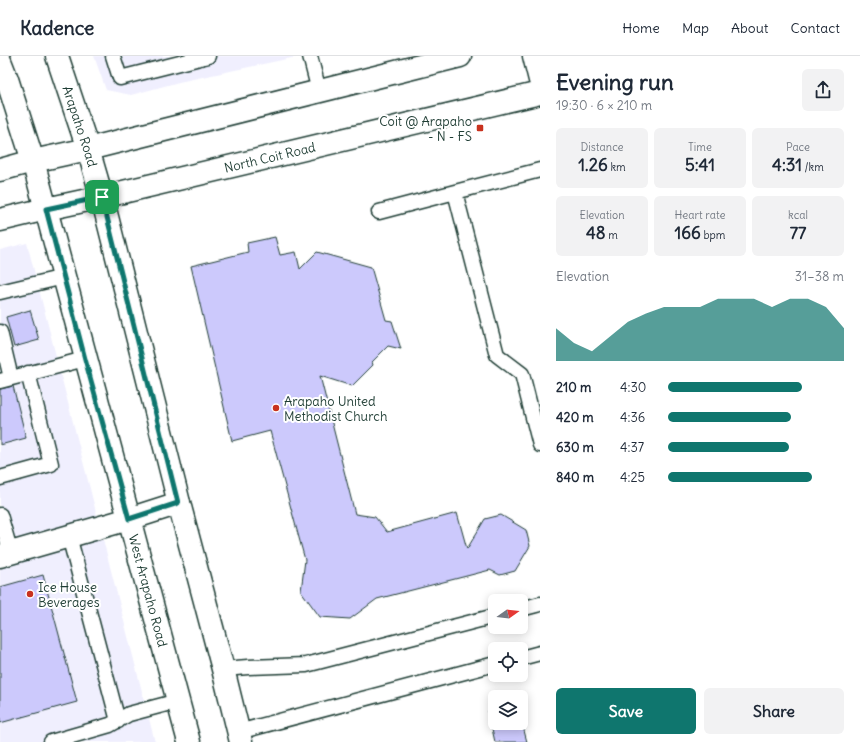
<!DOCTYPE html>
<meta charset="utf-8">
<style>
body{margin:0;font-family:Delius,sans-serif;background:#f2f2f3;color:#1f2937;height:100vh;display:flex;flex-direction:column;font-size:15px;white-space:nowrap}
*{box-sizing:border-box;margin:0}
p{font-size:13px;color:#747a83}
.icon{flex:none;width:22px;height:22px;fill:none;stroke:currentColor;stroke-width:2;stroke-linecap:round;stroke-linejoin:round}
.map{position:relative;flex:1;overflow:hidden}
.side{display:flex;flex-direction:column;background:#fff;width:320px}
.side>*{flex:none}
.needle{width:26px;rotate:76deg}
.buttons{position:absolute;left:488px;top:538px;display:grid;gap:8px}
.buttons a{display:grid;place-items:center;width:40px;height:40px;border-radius:6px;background:#fff;box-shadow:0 2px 10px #0003;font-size:20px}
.pin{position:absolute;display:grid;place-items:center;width:34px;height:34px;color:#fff;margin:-17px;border-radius:8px;box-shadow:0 2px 6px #0006}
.round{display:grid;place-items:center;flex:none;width:42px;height:42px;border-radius:6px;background:#f2f2f3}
.summary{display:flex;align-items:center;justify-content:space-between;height:68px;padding:0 16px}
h1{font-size:22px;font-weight:700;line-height:30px}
.metrics{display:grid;grid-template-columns:repeat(3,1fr);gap:6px;height:68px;padding:4px 16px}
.metrics div{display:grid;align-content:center;border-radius:6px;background:#f2f2f3;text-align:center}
.metrics b{font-size:17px;font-weight:700}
.metrics small{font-size:11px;font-weight:400}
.metrics p{font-size:11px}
.chart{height:112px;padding:8px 16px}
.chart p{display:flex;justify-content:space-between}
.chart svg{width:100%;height:72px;margin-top:4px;fill:#0f766e;opacity:.7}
.cta{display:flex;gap:8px;margin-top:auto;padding:8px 16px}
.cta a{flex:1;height:46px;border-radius:6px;background:#0f766e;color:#fff;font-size:16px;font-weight:700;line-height:46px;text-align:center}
.cta a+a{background:#f2f2f3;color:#1f2937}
ul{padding:0 16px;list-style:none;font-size:13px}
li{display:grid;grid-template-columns:64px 48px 1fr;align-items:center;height:30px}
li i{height:10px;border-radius:5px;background:#0f766e}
header{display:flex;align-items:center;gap:24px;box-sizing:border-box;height:56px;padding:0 20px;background:#fff;border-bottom:1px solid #e0e1e3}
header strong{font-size:19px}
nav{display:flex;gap:22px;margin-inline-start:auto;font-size:14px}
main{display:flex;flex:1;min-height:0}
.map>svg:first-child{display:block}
.built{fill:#f0effe}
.building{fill:#ccc9fc;stroke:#1f3d34}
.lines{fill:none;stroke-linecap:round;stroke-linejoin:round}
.lane-casing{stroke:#1f3d34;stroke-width:17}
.street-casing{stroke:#1f3d34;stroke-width:25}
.secondary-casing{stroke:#1f3d34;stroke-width:25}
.lane{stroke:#fff;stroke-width:14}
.street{stroke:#fff;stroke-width:22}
.secondary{stroke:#fff;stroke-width:22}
.route-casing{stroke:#fff;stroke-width:8}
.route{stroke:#0f766e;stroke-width:5}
.poi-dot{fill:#c8321e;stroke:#fff;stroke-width:1.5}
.labels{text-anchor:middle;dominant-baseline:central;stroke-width:4;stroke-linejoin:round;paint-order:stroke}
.poi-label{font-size:13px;fill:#1f3d34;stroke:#fff;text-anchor:start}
.street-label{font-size:13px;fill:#1f3d34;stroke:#fff}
</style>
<header>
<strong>Kadence</strong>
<nav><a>Home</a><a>Map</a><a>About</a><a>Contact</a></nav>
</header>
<main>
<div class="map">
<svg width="540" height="686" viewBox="0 0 540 686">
<rect width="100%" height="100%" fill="#fff"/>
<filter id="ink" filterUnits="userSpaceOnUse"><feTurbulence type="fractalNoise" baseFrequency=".025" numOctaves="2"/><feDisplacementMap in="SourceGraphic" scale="8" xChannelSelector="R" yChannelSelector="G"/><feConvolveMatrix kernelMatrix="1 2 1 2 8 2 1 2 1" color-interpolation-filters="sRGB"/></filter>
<g filter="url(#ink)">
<path class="built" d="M94 0H301L179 26 131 39 106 34Z
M27 187 155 686H0V194Z"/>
<path class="building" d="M275 181 280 199 296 196 300 213 317 196 371 211 386 264 392 265 401 293 388 290 372 306 373 309 352 330 320 320 355 458 375 461 387 476 457 457 467 493 485 463 501 459 526 474 530 490 515 515 500 519 490 514 377 543 350 563 320 561 301 535 305 504 270 375 232 385 191 210 248 196 247 187Z
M30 254 39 284 14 291 6 261Z
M13 330 26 382 0 389V333Z
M43 519 77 646 0 667V531Z
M495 654V667H521V663L527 686H495L488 655Z"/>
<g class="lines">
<g class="lane-casing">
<path id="lane" d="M113 0 120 22 208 0
M310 0 319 35
M540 114 455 136 497 299 522 318 540 389
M379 156 455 136
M0 236 64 221
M0 276 11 322
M0 325 85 303
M0 422 51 408 28 317
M0 459 11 497
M69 480 118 665
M521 553 540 548
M521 602 540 597
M223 613 248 611 306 609 495 560
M238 676 495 608
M51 686 110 669 129 658 178 645"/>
</g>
<g class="street-casing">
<path id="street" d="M0 500 129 463 179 447"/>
</g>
<g class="secondary-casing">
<g id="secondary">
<path id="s1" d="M57 0 88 93 102 141 179 447 223 613 241 686"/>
<path d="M534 0 540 24"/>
<path id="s2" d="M0 5 7 23 33 105 189 686"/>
<path d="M0 114 33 105 88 93 460 0"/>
<path id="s3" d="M0 164 46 153 102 141 540 37"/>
</g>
</g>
<use href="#lane" class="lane"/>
<use href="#street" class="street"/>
<use href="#secondary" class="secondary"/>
</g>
</g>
<g class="lines" filter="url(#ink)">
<g class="route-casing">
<path id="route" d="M102 141 178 447 129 463 85 303 46 153Z"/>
</g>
<use href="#route" class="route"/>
</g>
<g class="poi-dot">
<rect x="476" y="68" width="8" height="8" rx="2"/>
<circle cx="276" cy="352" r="4"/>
<circle cx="30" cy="538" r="4"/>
</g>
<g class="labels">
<g class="poi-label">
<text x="472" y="65" text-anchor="end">Coit @ Arapaho<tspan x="472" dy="15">- N - FS</tspan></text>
<text x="284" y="345">Arapaho United<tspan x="284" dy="15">Methodist Church</tspan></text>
<text x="38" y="531">Ice House<tspan x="38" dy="15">Beverages</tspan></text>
</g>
<g class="street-label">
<text stroke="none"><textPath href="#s1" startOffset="74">Arapaho Road</textPath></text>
<text stroke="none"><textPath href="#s3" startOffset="277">North Coit Road</textPath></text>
<text stroke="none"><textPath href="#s2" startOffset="550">West Arapaho Road</textPath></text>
</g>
</g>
</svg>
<div class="buttons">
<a><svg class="needle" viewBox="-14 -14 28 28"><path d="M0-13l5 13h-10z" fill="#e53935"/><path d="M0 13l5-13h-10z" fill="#747a83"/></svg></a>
<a><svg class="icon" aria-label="locate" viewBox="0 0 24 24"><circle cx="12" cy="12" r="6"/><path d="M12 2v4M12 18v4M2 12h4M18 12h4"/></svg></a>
<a><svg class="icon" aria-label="layers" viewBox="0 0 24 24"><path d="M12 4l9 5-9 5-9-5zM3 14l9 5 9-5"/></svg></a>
</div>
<div class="pin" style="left:102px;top:141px;background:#1e9e55"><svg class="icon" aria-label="arrive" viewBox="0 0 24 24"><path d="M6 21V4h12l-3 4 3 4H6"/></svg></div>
</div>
<section class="side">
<div class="summary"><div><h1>Evening run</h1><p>19:30 · 6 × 210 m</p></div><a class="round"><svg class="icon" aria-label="share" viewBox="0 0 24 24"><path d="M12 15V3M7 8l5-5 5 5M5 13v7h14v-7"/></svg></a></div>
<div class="metrics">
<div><p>Distance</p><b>1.26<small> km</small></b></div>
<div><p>Time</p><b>5:41</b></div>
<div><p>Pace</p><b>4:31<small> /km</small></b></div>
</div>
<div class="metrics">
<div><p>Elevation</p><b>48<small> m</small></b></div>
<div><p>Heart rate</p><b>166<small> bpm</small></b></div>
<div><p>kcal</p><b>77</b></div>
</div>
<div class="chart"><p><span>Elevation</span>31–38 m</p>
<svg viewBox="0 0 160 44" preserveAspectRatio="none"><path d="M0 44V24L10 33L20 38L30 29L40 20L50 15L60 11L70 11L80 11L90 6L100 6L110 6L120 11L130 6L140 6L150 11L160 24V44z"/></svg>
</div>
<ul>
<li><b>210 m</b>4:30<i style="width:76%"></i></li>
<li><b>420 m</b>4:36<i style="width:70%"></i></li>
<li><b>630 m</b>4:37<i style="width:69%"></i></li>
<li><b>840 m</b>4:25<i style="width:82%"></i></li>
</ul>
<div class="cta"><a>Save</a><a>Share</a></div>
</section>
</main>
